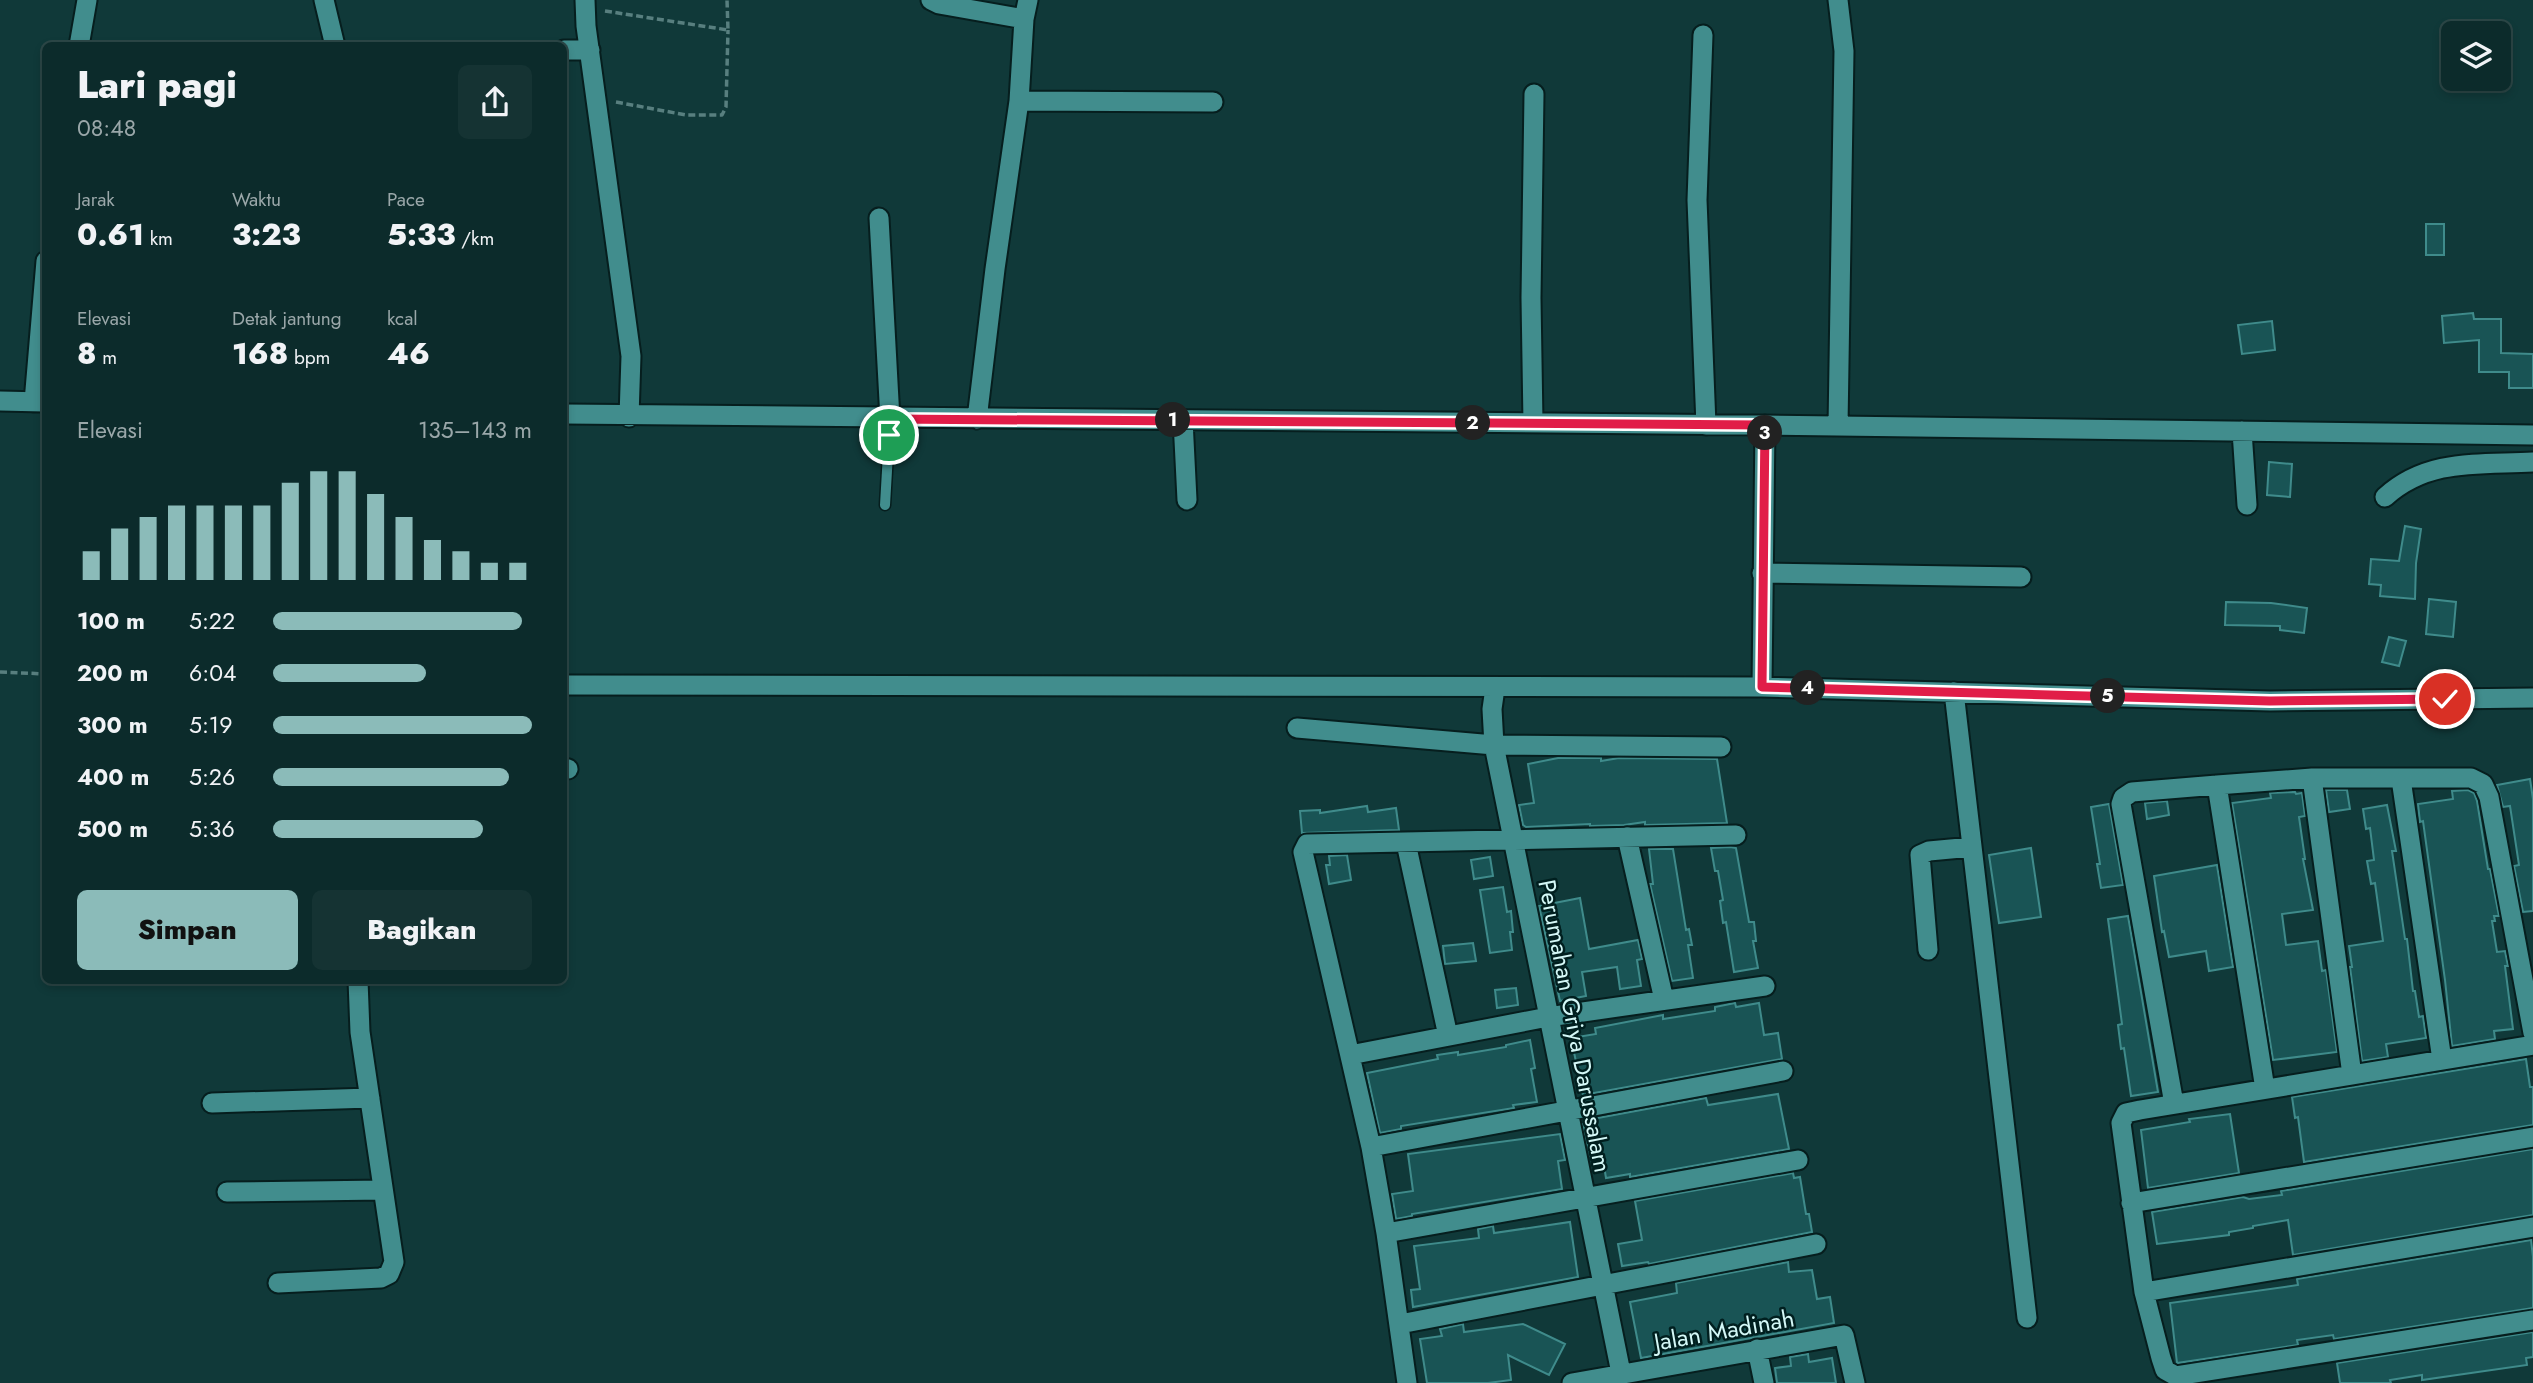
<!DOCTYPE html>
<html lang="id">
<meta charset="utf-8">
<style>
body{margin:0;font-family:Jost,sans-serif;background:#153333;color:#f1f3f6;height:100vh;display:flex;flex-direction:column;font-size:26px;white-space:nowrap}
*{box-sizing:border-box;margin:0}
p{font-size:23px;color:#9aa7a9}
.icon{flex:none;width:38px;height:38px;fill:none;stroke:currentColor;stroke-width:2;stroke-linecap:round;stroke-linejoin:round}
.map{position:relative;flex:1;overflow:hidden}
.panel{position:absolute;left:42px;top:42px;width:525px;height:942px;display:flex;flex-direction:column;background:#0c2b2b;border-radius:10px;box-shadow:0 4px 10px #0003,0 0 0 2px #2c4747}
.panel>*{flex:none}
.controls{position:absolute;left:2441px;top:21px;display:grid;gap:14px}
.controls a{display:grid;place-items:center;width:70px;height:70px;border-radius:10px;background:#0c2b2b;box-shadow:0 4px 10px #0003,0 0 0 2px #2c4747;font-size:35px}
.pin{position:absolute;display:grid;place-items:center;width:60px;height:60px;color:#fff;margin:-30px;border:4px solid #fff;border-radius:50%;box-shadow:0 2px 7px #0007}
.km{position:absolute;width:35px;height:35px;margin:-18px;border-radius:50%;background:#222;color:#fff;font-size:19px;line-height:35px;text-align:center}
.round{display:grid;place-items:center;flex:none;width:74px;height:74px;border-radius:10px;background:#153333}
.summary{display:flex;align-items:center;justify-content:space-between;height:119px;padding:0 35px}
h1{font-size:38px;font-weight:800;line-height:52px}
.stats{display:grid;grid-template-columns:repeat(3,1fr);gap:10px;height:119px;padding:7px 35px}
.stats div{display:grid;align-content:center}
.stats b{font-size:30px;font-weight:800}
.stats small{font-size:19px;font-weight:400}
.stats p{font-size:19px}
.chart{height:196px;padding:14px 35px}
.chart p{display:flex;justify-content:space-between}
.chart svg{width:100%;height:126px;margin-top:7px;stroke:#8bbbb9;stroke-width:6}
.cta{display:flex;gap:14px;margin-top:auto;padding:14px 35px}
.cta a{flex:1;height:80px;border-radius:10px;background:#8bbbb9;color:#111;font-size:28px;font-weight:800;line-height:80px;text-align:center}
.cta a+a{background:#153333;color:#f1f3f6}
ul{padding:0 35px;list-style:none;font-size:23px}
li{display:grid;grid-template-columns:112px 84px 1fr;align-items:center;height:52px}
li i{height:18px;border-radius:9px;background:#8bbbb9}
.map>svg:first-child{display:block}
.building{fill:#195455;stroke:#3f8b8b;stroke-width:2}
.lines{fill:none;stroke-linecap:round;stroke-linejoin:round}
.service-casing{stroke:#061e1e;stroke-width:13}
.minor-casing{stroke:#061e1e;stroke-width:23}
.path{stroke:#587f7f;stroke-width:3.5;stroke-dasharray:7 3.5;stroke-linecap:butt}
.service{stroke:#418d8d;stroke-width:10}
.minor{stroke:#418d8d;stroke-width:19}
.route-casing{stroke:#fff;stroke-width:14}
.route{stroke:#e11d48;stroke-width:9}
.labels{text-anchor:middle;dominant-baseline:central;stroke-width:5;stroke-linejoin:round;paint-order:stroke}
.street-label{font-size:24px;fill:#d4f8f7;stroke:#001f1f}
</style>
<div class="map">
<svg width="2533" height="1383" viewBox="0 0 2533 1383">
<rect width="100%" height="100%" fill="#103939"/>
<path class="building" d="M2426 224H2444V255H2426Z
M2473 313 2474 319H2501V353L2533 354V388H2509V372H2479V340L2444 343 2442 316Z
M2272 321 2275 350 2242 354 2238 325Z
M2269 462 2292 464 2290 497 2267 495Z
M2405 526 2421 529 2416 563 2415 599 2380 596 2381 585 2369 584 2371 559 2399 561Z
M2429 599 2456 602 2453 637 2426 634Z
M2226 602 2271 603 2307 608 2304 633 2280 630V626L2225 625Z
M2389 637 2406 641 2399 666 2382 662Z
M1558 758H1601V761L1619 758 1717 759 1727 823 1645 825V822L1624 825 1590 826V824L1526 827 1523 825 1519 805 1534 803 1528 764Z
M2530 779 2533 799V911L2523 912 2514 866 2519 865 2510 806 2503 807 2497 785Z
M2326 790H2347L2350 809 2329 812Z
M2468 790 2474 793 2477 801 2488 869H2490L2499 916H2494L2495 921H2492L2497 952 2505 951 2508 966H2505L2513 1029 2494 1031 2495 1039 2452 1046 2445 980 2423 821 2420 822 2418 804 2453 799 2452 791Z
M2295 792 2296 794 2302 793 2305 816 2299 817 2305 859H2303L2313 910 2282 914 2286 945 2318 941 2322 971 2326 970 2337 1052 2273 1060 2232 803 2271 798 2270 793Z
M2167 801 2169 815 2147 819 2145 803Z
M2109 804 2123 885 2101 888 2097 864H2100L2091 807Z
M2387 805 2396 851H2392L2405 939H2407L2413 991H2415L2419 1017 2423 1016 2426 1038 2386 1044 2388 1057 2362 1061 2350 967H2352L2349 946 2383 941 2375 883 2371 884 2367 861 2374 860 2370 828 2366 829 2363 809Z
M1367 806 1368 812 1396 808 1399 830 1302 833 1300 811 1320 810V813Z
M1730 847 1736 848 1749 922H1754L1756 941H1753L1758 968 1734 972 1726 922 1723 923 1720 901 1723 900 1718 871H1715L1711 848Z
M2031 848 2041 917 1999 923 1989 855Z
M1649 849H1673L1686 930 1689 929 1692 945H1688L1693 978 1672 981 1650 884H1653Z
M1347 855 1351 880 1329 884 1326 865H1330L1329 856Z
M1490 857 1493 876 1474 879 1471 860Z
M2217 865 2233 967 2209 971 2206 951 2169 957 2164 931 2162 932 2154 876Z
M1503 887 1507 912 1511 911 1513 932H1510L1512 950 1490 953 1480 890Z
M1580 898 1589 949 1638 940 1642 959 1637 960 1641 986 1620 989 1617 967 1582 972 1586 996 1560 1001 1539 906Z
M2128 916 2158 1092 2131 1096 2124 1048 2121 1049 2118 1025 2122 1024 2108 919Z
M1473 943 1476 961 1445 964 1443 946Z
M1516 988 1518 1005 1497 1008 1495 990Z
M1735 1003 1736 1007 1759 1003 1764 1035 1778 1033 1782 1059 1583 1095 1571 1038 1596 1034 1595 1028 1663 1015V1019L1715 1011V1007Z
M1530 1040 1535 1068 1531 1069 1537 1102 1513 1105 1514 1108 1401 1126V1129L1380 1133 1367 1073 1438 1059 1437 1055 1458 1052V1055L1506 1047V1045Z
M2526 1059 2530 1087H2533V1125L2304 1162 2298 1117 2295 1118 2292 1097Z
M1778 1094 1789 1149 1630 1177V1174L1606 1178 1602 1154 1590 1156 1583 1124H1588L1587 1120 1706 1098 1708 1105Z
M2230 1114 2239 1173 2148 1188 2141 1130 2190 1122 2189 1119Z
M1560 1134 1565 1160 1558 1161 1562 1189 1412 1214V1216L1396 1219 1392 1194 1413 1191 1408 1154Z
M2533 1149V1215L2293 1255 2288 1220 2253 1226V1228L2229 1232V1235L2157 1244 2152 1212 2243 1197 2249 1199 2282 1195 2281 1191Z
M1793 1173 1794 1178 1800 1177 1806 1214H1809L1812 1232 1649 1264 1648 1262 1622 1266 1618 1244 1642 1240 1635 1201Z
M1570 1222 1578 1277 1413 1307 1411 1290 1420 1289 1414 1246 1479 1238 1478 1229 1493 1226 1494 1233Z
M2531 1240 2533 1257V1308L2334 1339 2333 1335 2297 1340 2298 1345 2177 1363 2170 1303 2298 1285 2297 1279Z
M1788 1262 1789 1272 1812 1270 1817 1299 1830 1297 1834 1323 1641 1358 1630 1302 1677 1293 1676 1283Z
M1463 1324 1464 1332 1523 1324 1565 1344 1549 1375 1508 1355 1511 1380 1488 1383H1427L1420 1339 1442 1336 1440 1329Z
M2533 1332V1357L2526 1358 2527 1365 2422 1380V1375L2390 1380 2391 1383H2340L2337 1363Z
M1808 1354 1809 1362 1832 1358 1836 1383H1777L1775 1368 1791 1366 1790 1357Z"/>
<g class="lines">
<g class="service-casing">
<path id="service" d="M885 505 890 419"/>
</g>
<g class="minor-casing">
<path id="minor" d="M324 0 335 46
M585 0 586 26 631 356 629 417
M931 0 939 4 1024 19
M1703 35 1697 200 1706 425
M79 46 87 0
M564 50H590
M1019 101 1213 102
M879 218 890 419
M0 401 44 402
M34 402 46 261
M564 414 1762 425 2533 435
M977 419 995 269 1019 101 1024 19 1028 0
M1183 420 1187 500
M1533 423 1531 298 1534 94
M1838 426 1844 51 1838 0
M2242 431 2247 505
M2385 497C2428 458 2479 465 2533 462
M1762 573 2021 577
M564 685 1762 687 2270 701 2533 698
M1762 687 1765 425
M1495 688 1492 709 1494 745 1621 1373
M1954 692 2027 1318
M1297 728 1494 745 1721 747
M564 768 568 769
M2312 778H2471L2483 784 2489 797 2533 1033
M2401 779 2442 1060
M1627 837 1664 1000
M1406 843 1448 1036
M1928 950 1920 855 1929 851 1972 847
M2533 1045 2140 1110 2126 1113 2121 1123 2144 1292 2533 1227
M1350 1055 1548 1017 1765 986
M2265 1089 2217 785 2312 778 2352 1075
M212 1103 370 1098
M2174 1104 2121 804 2123 798 2132 792 2217 785
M1371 1147 1303 852 1307 844 1736 835
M227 1192 383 1190
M2131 1203 2533 1137
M1386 1233 1371 1147 1783 1071
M278 1283 381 1278 389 1274 394 1262 360 1032 358 980
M2144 1292 2161 1358 2165 1370 2176 1376 2533 1320
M1400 1324 1816 1244
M1757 1349 1764 1383
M1407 1383 1386 1233 1798 1160
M1572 1383 1844 1335 1855 1383"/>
</g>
<path class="path" d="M605 11 728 30 727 0
M616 102 686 115H722L726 107 728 30
M0 672 46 674"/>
<use href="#service" class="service"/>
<use href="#minor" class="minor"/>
</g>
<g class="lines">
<g class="route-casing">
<path id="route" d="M889 435 890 419 1765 425 1762 687 2270 701 2445 699"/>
</g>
<use href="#route" class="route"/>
</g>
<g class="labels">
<g class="street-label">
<text transform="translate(1575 1026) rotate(79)">Perumahan Griya Darussalam</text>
<text transform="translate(1724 1330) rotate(-10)">Jalan Madinah</text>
</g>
</g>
</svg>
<div class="controls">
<a><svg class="icon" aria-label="layers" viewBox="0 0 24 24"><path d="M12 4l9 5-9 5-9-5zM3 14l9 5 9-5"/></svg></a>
</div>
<div class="pin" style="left:889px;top:435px;background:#1e9e55"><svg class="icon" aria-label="arrive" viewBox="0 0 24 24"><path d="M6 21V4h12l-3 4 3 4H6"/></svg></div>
<div class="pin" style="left:2445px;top:699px;background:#d93025"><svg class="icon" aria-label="check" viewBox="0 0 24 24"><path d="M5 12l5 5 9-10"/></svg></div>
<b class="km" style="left:1173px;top:420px">1</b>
<b class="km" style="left:1473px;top:423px">2</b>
<b class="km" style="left:1765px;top:433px">3</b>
<b class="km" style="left:1808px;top:688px">4</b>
<b class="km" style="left:2108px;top:696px">5</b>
<section class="panel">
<div class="summary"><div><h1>Lari pagi</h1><p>08:48</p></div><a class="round"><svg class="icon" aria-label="share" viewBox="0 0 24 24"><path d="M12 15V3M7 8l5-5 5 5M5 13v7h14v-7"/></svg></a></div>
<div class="stats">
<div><p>Jarak</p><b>0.61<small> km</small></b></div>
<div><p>Waktu</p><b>3:23</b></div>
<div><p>Pace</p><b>5:33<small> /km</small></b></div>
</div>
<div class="stats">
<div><p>Elevasi</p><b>8<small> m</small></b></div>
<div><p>Detak jantung</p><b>168<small> bpm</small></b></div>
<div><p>kcal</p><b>46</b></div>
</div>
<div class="chart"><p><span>Elevasi</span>135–143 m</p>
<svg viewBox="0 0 160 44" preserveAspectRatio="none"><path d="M5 44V34M15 44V26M25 44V22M35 44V18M45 44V18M55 44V18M65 44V18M75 44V10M85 44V6M95 44V6M105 44V14M115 44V22M125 44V30M135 44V34M145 44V38M155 44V38"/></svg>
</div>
<ul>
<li><b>100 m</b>5:22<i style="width:96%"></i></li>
<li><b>200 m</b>6:04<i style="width:59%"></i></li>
<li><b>300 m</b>5:19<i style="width:100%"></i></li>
<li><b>400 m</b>5:26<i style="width:91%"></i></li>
<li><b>500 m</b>5:36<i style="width:81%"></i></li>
</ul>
<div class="cta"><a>Simpan</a><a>Bagikan</a></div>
</section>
</div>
